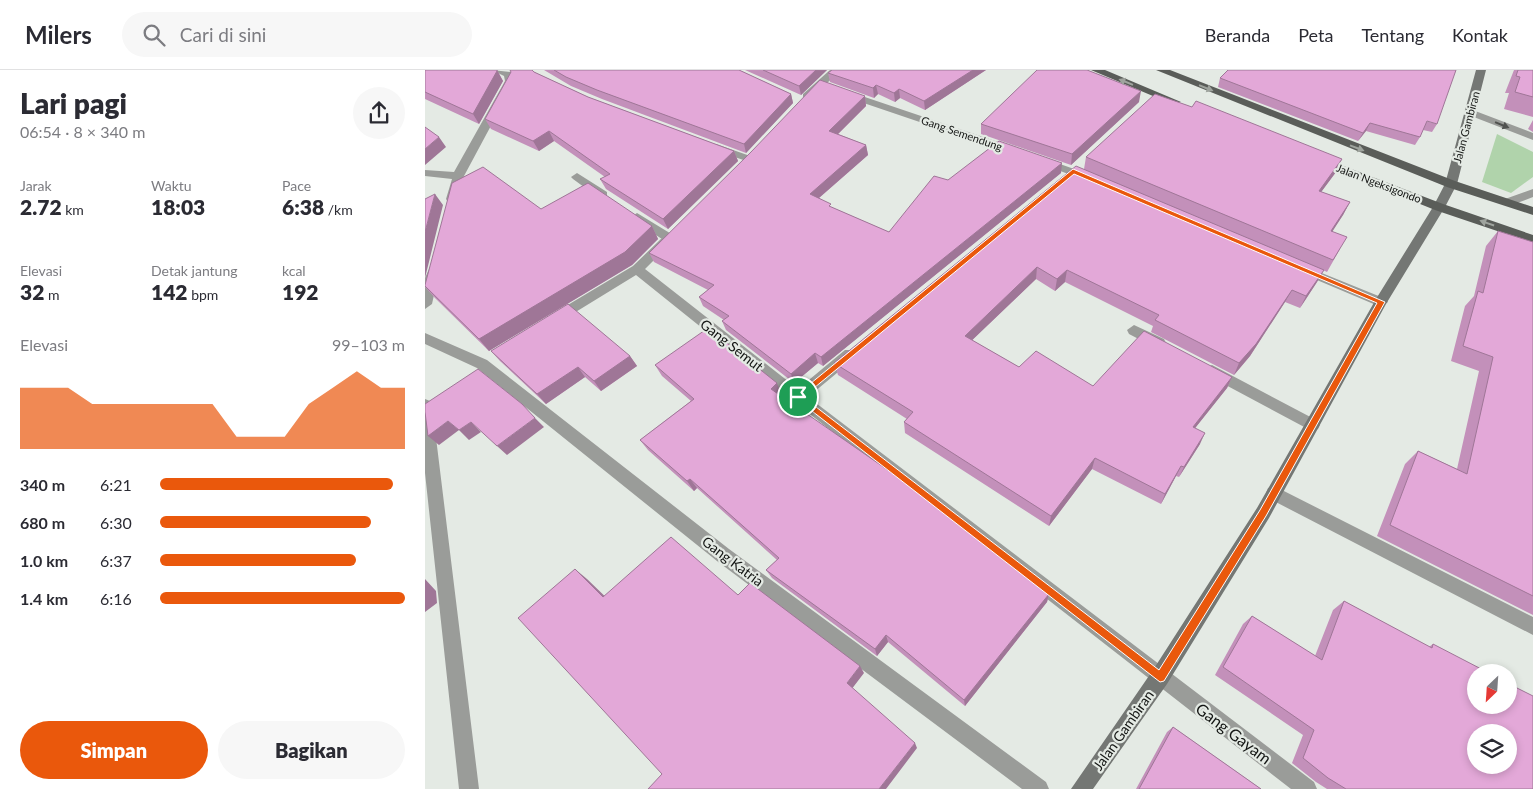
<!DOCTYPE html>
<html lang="id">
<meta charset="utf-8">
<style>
body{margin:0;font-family:Lato,sans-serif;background:#f7f7f7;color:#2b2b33;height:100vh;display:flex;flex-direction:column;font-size:19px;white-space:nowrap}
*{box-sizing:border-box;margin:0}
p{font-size:16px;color:#7c7c81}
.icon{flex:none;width:28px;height:28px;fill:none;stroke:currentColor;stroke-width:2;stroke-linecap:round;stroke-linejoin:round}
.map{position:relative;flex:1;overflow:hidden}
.sheet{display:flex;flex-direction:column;background:#fff;width:425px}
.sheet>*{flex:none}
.needle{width:32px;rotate:205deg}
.tools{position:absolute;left:1042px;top:594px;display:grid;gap:10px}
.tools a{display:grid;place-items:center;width:50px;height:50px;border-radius:50%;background:#fff;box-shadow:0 2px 8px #0003;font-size:25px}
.pin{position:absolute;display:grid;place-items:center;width:42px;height:42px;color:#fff;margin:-21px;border:2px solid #fff;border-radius:50%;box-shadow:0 1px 5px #0007}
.round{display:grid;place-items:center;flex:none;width:52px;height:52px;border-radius:26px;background:#f7f7f7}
.overview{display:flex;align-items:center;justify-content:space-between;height:85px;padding:0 20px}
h1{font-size:28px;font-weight:800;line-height:38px}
.metrics{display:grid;grid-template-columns:repeat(3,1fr);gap:8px;height:85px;padding:5px 20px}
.metrics div{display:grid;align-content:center}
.metrics b{font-size:21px;font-weight:800}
.metrics small{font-size:14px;font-weight:400}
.metrics p{font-size:14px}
.chart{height:140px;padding:10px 20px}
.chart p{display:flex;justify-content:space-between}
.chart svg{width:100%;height:90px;margin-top:5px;fill:#ea580c;opacity:.7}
.primary-button{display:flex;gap:10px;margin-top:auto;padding:10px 20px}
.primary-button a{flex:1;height:58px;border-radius:30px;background:#ea580c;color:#fff;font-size:20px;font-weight:800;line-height:58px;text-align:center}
.primary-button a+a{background:#f7f7f7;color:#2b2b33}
ul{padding:0 20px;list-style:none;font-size:16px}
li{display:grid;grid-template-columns:80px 60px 1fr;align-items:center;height:38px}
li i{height:12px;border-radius:6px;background:#ea580c}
header{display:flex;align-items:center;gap:30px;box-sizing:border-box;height:70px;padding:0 25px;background:#fff;border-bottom:1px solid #e1e1e2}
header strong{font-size:24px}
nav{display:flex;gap:28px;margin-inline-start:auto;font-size:18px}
.search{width:350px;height:45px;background:#f7f7f7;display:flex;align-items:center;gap:12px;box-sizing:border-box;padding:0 18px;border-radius:28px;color:#7c7c81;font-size:19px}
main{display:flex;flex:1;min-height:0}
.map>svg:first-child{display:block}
.green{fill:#b0d3ab}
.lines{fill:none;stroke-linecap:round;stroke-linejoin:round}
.lane{fill:#9a9c99;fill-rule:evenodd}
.street{fill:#9a9c99;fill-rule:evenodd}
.secondary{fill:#747774;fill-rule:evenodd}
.primary{fill:#5a5d59;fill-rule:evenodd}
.wall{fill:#c390ba}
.shaded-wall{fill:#9f7697}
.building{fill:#e3a8d8;stroke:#9f7697;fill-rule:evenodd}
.oneway{fill:#9fa49e}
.oneway2{fill:#50524f}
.route{fill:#ea580c;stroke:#fff;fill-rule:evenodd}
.labels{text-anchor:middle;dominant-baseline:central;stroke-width:4.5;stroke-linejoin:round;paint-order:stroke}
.far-street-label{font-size:11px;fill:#131513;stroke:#e4eae4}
.street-label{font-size:14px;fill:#131513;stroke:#e4eae4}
.near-street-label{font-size:16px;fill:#131513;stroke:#e4eae4}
</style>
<header>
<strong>Milers</strong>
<div class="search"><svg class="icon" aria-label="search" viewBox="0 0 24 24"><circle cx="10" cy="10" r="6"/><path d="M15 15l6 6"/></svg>Cari di sini</div>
<nav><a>Beranda</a><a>Peta</a><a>Tentang</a><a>Kontak</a></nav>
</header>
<main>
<section class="sheet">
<div class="overview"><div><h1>Lari pagi</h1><p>06:54 · 8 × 340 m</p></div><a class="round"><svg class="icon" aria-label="share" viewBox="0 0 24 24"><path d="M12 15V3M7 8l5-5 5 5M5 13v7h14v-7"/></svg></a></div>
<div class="metrics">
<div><p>Jarak</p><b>2.72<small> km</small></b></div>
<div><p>Waktu</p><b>18:03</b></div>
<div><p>Pace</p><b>6:38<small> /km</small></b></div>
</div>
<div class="metrics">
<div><p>Elevasi</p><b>32<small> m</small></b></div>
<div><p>Detak jantung</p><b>142<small> bpm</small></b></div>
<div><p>kcal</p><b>192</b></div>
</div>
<div class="chart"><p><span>Elevasi</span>99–103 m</p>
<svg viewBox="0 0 160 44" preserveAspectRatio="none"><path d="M0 44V14L10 14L20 14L30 22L40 22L50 22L60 22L70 22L80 22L90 38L100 38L110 38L120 22L130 14L140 6L150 14L160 14V44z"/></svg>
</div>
<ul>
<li><b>340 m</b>6:21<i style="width:95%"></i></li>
<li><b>680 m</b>6:30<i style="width:86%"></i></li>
<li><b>1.0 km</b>6:37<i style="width:80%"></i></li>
<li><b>1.4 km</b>6:16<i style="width:100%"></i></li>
</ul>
<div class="primary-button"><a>Simpan</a><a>Bagikan</a></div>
</section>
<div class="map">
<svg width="1108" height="719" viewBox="0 0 1108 719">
<rect width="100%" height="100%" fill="#e4eae4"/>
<path class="green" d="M1072 64 1108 82V107L1086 123 1057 112Z"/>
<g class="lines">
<path class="lane" d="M1045 39 1108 63V70L1041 44 1040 42Z
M152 103 182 122V128H174L148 109 146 107Z
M1108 119V127L1084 136 1078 132 1080 129Z
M212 143 248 165 250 168 248 171H240L208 150 206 147Z
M709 255 739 269 741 273 739 277H729L704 264 702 260Z
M787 295 893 351 895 355 893 359 888 361 883 359 782 305 780 301 782 297Z
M849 416 1108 547V565L843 428 841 423 843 418Z"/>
<path class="street" d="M67 0 86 2 90 11 39 106 33 129 31 132H23L21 129 27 109 0 106V100L29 102 80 11 79 6Z
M405 0H416L386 28H378V24Z
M422 21 594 79 595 81 590 84 586 83 418 26 417 24Z
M291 74 328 87 330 89 324 92 287 79 286 77Z
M618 88 666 105 668 107 662 111 614 93V89Z
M241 167 245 168 247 171 245 174 220 199 373 319 420 280H430L432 284 430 288 383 327 889 712 892 719H866L368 331 211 205 136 251H126L124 248 126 245 208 196 237 168Z
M877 195 961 229 963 232 956 237 951 235 873 202 871 199 873 196Z
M8 198 14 202 7 234 0 239V208L4 199Z
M0 263 62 290 304 479 621 712 624 719H597L292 491 52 298 0 274Z
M0 329 5 331 7 335 54 719H34L0 403Z"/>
<path class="secondary" d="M1051 0H1061L1032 114 1020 137 961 234 844 448 742 614 668 719H646L728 600 832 438 951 229 1008 137 1020 114Z"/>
<path class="primary" d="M666 0H680L756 32 747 34Z
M731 0H745L1030 111 1108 137V145L1022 117Z
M895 87 1018 134 1108 165V173L1010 140 891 92V88Z"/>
</g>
<path class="wall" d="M0 0H72L78 11 54 54 0 29Z
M119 0H314L366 24 368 33 321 83 177 29 146 16Z
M320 0H402L376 25Z
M561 0 500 40 475 28 470 32 453 24 449 28 405 12 403 3Z
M803 0 1012 54 1007 62 998 60 995 67 990 75 941 61 933 71 793 17 795 8Z
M1089 0H1108V47L1079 39 1084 23H1080Z
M109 2 163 27 309 81 313 91 243 159 181 119 175 109 180 107 129 71 114 81 66 59 60 49Z
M440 26 441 36 413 64 441 75 443 85 394 128 406 137 464 162 523 110 636 103 398 296 393 293 369 313 301 260 297 251 299 250 278 236 274 227 283 220 229 192 224 183Z
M714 32 646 95 556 64V54Z
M1108 50V62L1103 59Z
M661 87 911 102 896 122 925 132 918 145 907 161 915 179 902 202 898 200 892 212 875 238 860 232 825 286 809 305 726 262 728 256 640 212 630 221 611 209 547 270 594 297 668 316 807 307 802 318 770 358 775 374 754 407 751 406 736 434 667 399 624 456 480 363 479 352 482 349 413 305 409 293 659 99Z
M116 139 227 156 233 169 207 195 64 281 10 228 0 217Z
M1073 161 1108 172V545L952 466 980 394 993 381 1032 399 1054 301 1026 291 1040 236 1049 226 1061 176Z
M66 281 205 286 212 296 176 321 160 307 121 334 75 291Z
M230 295 356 324 355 325 624 524 622 532 540 636 463 572 452 586 347 508 341 500 352 490 272 418 269 421 223 380 215 370 266 331 237 306Z
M919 531 1004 577 1008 574 1108 719H902L891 712 867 693 878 665 790 605 818 554 827 546 890 586 908 540Z
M748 657 836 719H711L742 662Z"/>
<path class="shaded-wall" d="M72 0 78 11 54 54 48 44Z
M391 0H402L376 25 374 16Z
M548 0H561L500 40 499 31Z
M451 15 453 24 449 28 448 18Z
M474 19 475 28 470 32 469 23Z
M716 21 714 32 646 95 647 84Z
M366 24 368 33 321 83 319 74Z
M440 26 441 36 406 71 404 61Z
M945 53 941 61 933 71 938 63Z
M124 61 129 71 114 81 108 71Z
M14 67 21 77 0 95V79Z
M441 75 443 85 387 134 385 124Z
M309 81 313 91 243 159 238 149Z
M917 89 911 102 888 133 894 121Z
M637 93 636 103 398 296 396 287Z
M10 124 18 135 0 208V162Z
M925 132 918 145 900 173 906 161Z
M227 156 233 169 207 195 64 281 54 269Z
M612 197 611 209 540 277V266Z
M642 200 640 212 630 221 632 209Z
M899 200 892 212 875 238 881 226Z
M867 220 860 232 825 286 809 305 814 293Z
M390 283 393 293 369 313 366 304Z
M205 286 212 296 176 321 169 311Z
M153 297 160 307 121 334 112 324Z
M807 307 802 318 763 367 768 357Z
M352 313 356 324 351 329 346 319Z
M110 348 119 357 82 385 72 376Z
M23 351 34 360 14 375 3 366Z
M46 352 56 362 44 370 34 360Z
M780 363 775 374 754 407 759 397Z
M670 388 667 399 624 456 626 446Z
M756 396 751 406 736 434 740 424Z
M265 409 272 418 269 421 262 411Z
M150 499 162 509 190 536 178 527Z
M0 509 11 521 12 533 0 542Z
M624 524 622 532 540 636 539 630Z
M461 565 463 572 452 586 450 579Z
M435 596 439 603 426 620 422 613Z
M490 673 492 678 461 719H454Z"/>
<path class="building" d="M0 0H72V1L48 44 0 22Z
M85 0H107L109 2 163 27 309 81 238 149 175 109 185 104 124 61 108 71 60 49 86 2Z
M129 0H314L366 24 319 74 172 20 141 7Z
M338 0H391L374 16Z
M407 0H548L499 31 474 19 469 23 451 15 448 18 403 3Z
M612 0H662L716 21 647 84 556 54Z
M803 0H1031L1012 54 1002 51 995 67 945 53 938 63 795 8Z
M1093 0H1108V27L1090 22 1095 7 1091 6Z
M395 10 440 26 404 61 441 75 385 124 406 134 404 136 464 162 509 106 523 110 574 71 637 93 396 287 390 283 366 304 297 251 304 246 274 227 289 215 224 183 326 82Z
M730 24 767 37 771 31 917 89 894 121 925 132 906 161 922 167 908 190 661 87Z
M0 57 14 67 0 79Z
M651 96 899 200 881 226 867 220 831 274 814 293 730 250 734 245 642 200 632 209 612 197 540 266 594 297 611 281 668 316 719 261 807 307 768 357 780 363 759 397 756 396 740 424 670 388 626 446 479 352 488 342 409 293Z
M58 97 116 139 163 113 227 156 200 182 54 269 0 216V215L27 113Z
M10 124 0 162V129Z
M1073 161 1108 172V526L965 455 993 381 1042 404 1068 287 1038 276 1053 221 1058 223Z
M143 234 205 286 169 311 153 297 112 324 66 281Z
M283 258 352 313 346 319 483 414 624 524 539 630 461 565 450 579 341 500 354 488 265 409 262 411 215 370 269 329 230 295Z
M53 299 97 334 110 348 72 376 46 352 34 360 23 351 3 366 0 342V334Z
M246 467 313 525 325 513 435 596 422 613 490 673 454 719H223L237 704 93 548 150 499 178 527Z
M919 531 1007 578 1008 574 1062 602H1051V635H1084V614L1108 626V719H921L903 708 878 688 889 660 798 597 827 546 897 590ZM1051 662H1084V695H1051Z
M748 657 836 719H714Z"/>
<defs><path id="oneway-solid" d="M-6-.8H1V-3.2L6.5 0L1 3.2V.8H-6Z" transform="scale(1.25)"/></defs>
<g class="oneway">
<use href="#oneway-solid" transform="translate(701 12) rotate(-158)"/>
<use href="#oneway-solid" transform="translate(781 18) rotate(22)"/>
<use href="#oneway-solid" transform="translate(932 78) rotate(21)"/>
<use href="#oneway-solid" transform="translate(1062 153) rotate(-161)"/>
</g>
<use class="oneway2" href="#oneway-solid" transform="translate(1077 55) rotate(22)"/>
<path class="route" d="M648 99 960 232 841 446 739 611 735 612 369 327ZM649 104 952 233 835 440 734 600 378 327Z"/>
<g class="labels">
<g class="far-street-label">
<text transform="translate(1041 57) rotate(-75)">Jalan Gambiran</text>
<text transform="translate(537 63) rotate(19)">Gang Semendung</text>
<text transform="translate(954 113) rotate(21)">Jalan Ngeksigondo</text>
</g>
<g class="street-label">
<text transform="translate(307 275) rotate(38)">Gang Semut</text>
<text transform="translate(308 491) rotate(37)">Gang Katria</text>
<text transform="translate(698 660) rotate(-55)">Jalan Gambiran</text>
</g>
<g class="near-street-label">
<text transform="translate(809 663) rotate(37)">Gang Gayam</text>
</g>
</g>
</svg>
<div class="tools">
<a><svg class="needle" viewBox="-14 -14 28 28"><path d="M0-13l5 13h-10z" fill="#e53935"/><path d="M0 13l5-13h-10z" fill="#7c7c81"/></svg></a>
<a><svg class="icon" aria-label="layers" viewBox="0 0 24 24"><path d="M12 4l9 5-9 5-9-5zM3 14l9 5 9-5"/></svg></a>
</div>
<div class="pin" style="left:373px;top:327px;background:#1e9e55"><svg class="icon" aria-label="arrive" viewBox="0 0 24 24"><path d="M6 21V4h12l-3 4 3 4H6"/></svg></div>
</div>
</main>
